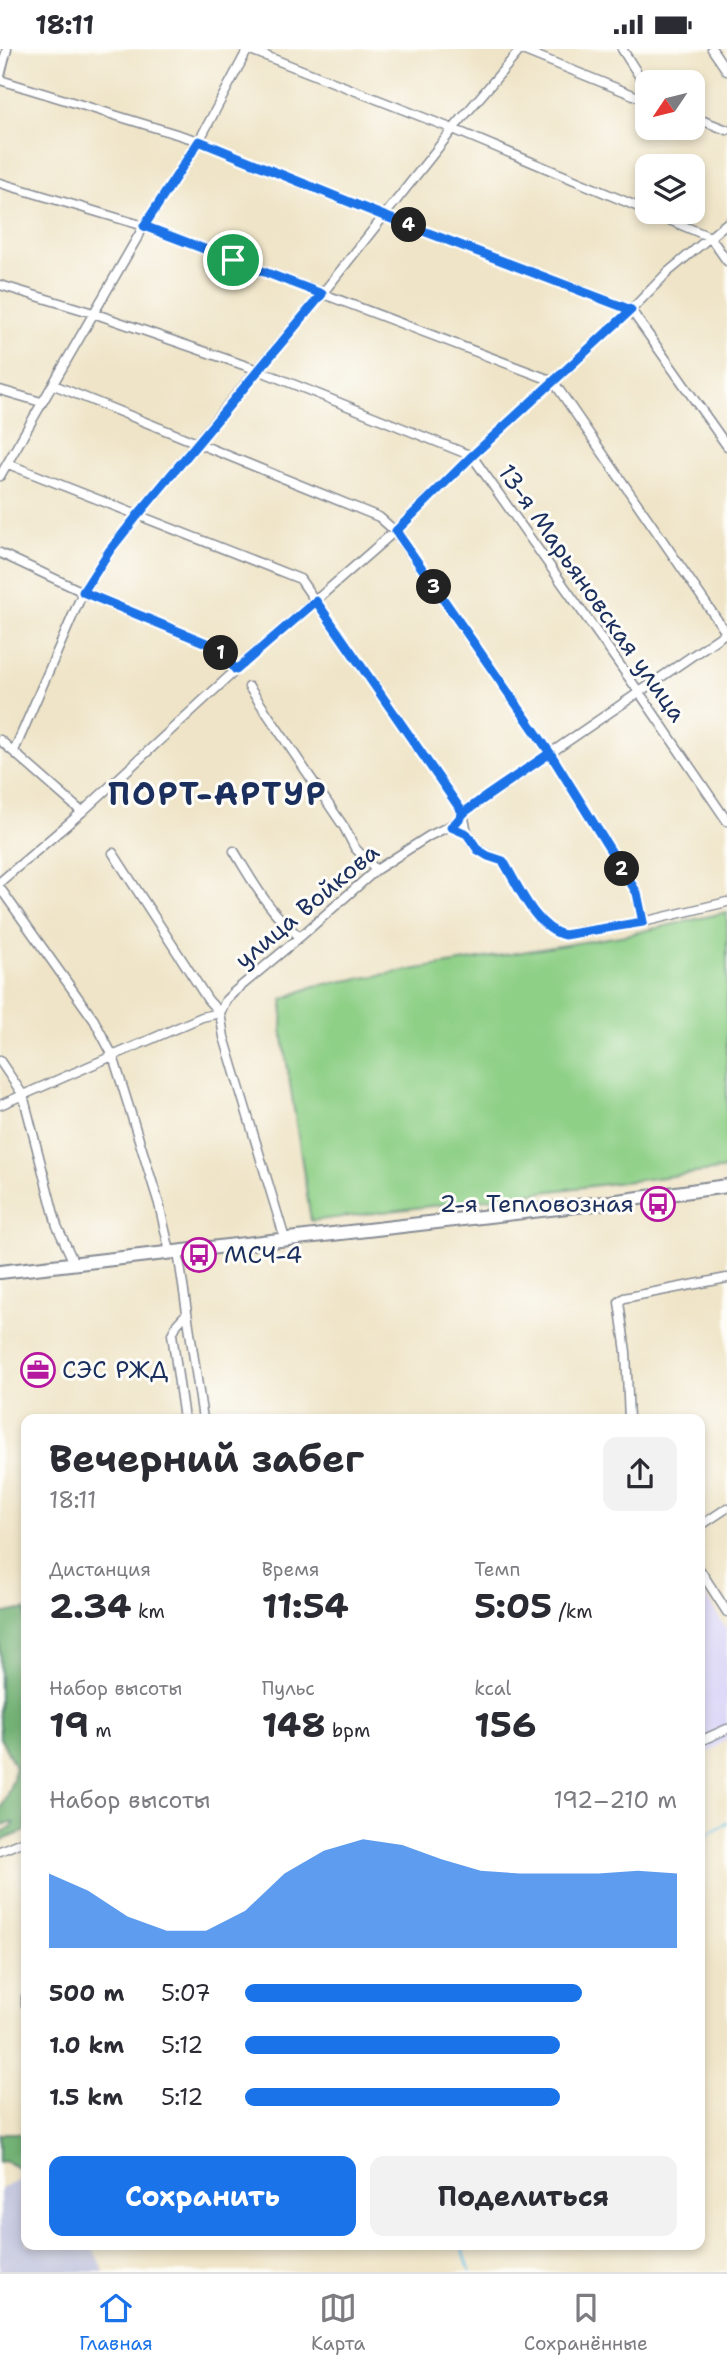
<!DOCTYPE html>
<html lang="ru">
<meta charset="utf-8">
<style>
body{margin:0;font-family:"Shantell Sans",sans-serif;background:#f2f2f3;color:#2b2b33;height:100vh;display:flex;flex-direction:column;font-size:26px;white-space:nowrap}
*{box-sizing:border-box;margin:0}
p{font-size:23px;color:#7c7c81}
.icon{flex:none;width:38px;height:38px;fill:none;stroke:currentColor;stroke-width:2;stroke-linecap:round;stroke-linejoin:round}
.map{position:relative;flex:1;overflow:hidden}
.sheet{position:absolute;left:21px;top:1365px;width:684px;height:836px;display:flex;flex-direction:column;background:#fff;border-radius:14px;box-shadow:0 4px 10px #0003}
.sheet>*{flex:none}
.needle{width:46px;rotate:235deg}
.buttons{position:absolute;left:635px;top:21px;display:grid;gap:14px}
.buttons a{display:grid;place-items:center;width:70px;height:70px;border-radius:14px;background:#fff;box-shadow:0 4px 10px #0003;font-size:35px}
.pin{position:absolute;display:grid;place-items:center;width:60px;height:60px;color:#fff;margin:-30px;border:4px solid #fff;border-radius:50%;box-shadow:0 2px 7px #0007}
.km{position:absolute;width:35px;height:35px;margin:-18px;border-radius:50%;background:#222;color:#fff;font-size:19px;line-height:35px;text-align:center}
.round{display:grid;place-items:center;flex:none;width:74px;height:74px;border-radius:14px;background:#f2f2f3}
.overview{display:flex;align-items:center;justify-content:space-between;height:119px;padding:0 28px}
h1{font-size:38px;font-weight:700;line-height:52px}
.metrics{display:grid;grid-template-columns:repeat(3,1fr);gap:10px;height:119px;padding:7px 28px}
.metrics div{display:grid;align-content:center}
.metrics b{font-size:35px;font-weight:700}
.metrics small{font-size:19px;font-weight:400}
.metrics p{font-size:19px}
.chart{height:196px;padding:14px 28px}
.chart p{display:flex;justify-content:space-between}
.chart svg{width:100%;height:126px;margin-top:7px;fill:#1a73e8;opacity:.7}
.button{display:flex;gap:14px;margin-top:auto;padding:14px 28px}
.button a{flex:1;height:80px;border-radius:14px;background:#1a73e8;color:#fff;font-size:28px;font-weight:700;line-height:80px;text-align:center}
.button a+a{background:#f2f2f3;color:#2b2b33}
ul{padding:0 28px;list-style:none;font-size:23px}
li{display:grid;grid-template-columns:112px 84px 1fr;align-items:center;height:52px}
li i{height:18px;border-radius:9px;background:#1a73e8}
.status{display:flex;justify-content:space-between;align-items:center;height:49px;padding:0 35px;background:#fff;direction:ltr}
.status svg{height:19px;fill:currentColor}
.menu{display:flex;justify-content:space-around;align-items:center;height:98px;border-top:2px solid #e1e1e2;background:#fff;font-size:19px;color:#7c7c81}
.menu a{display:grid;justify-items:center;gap:4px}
.menu .current{color:#1a73e8}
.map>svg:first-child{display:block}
.built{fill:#dad6f7}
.industrial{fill:#c0c2dd}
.green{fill:#8fd087;stroke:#558072;stroke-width:2}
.forest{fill:#73b274;stroke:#477069;stroke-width:2}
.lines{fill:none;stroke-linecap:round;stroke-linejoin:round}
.stream{stroke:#68c2e6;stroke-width:2.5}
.minor-casing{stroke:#858a92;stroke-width:11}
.primary-casing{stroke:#858a92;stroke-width:16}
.minor{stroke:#fff;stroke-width:8}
.primary{stroke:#fff;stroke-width:12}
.route-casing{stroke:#fff;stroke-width:14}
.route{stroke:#1a73e8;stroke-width:9}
.labels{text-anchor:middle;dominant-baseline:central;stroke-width:6;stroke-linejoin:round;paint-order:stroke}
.street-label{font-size:24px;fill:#1b2f5e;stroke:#fdfcf7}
.poi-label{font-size:24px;fill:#1b2f5e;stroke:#fdfcf7;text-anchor:start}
.district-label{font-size:32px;font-weight:bold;letter-spacing:2px;fill:#1b2f5e;stroke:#fdfcf7}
</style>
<div class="status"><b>18:11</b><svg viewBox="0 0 49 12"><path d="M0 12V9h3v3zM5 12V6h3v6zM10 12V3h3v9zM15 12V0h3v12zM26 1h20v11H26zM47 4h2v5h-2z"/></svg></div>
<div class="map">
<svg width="727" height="2223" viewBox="0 0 727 2223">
<rect width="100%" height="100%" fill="#fdfcf7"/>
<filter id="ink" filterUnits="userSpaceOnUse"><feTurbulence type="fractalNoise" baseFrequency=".0143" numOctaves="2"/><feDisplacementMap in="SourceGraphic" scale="14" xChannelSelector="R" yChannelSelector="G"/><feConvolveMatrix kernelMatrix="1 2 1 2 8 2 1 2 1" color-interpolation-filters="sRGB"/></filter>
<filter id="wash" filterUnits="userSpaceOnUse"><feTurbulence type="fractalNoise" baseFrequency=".00686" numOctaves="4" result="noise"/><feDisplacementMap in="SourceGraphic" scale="28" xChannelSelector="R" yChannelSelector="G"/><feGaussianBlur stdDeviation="1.57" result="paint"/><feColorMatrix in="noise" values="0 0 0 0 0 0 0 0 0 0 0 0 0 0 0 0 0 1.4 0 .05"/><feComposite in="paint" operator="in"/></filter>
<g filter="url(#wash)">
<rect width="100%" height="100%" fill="#efe4c7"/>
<path class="built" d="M700 1538 727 1581V1690L700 1710Z"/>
<path class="industrial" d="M26 2128V2196H92L104 2223H0V2140Z"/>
<path class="green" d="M727 863V1120L311 1172 282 982 283 950 314 937 626 886Z"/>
<path class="forest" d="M26 1560V1782L0 1792V1784L12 1778 14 1774 11 1773 0 1777V1763L13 1730 15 1717 0 1689V1565Z
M6 2084H18L26 2090V2119L20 2120 5 2112 0 2114V2086Z"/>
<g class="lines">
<path class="stream" d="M700 1790 727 1774
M462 2196 470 2223"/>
</g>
</g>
<g filter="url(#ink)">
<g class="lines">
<g class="minor-casing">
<path id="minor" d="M520 0 648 52
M622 0 643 33 645 51
M712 0 727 22
M0 27 7 0
M0 31 199 92 384 167 631 261 727 397
M693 68 727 81
M0 134 144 177 553 332 727 585
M650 163 710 188 727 212
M0 236 93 264 258 321 472 407 639 643 727 772
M54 336 379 468 395 482 550 704 637 844 643 873
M0 341 41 353
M8 415 300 530 463 764C469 799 472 799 503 812 518 836 535 879 564 886L643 873 727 853
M0 427 144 177 199 92 248 0 453 80 648 162
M0 504 83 543 216 598 236 621
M249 638 344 778 355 799 376 821
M0 691 82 763
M14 702 83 543 110 501 229 354 322 245 453 80 521 0
M234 802C255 836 268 862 300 888
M113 804 208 951 220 964 224 988 285 1190
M0 833 82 763 236 621 395 482 472 407 631 261 668 223 727 174
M0 839 94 971 113 1007 159 1155 170 1203
M220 964 226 951 234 943 300 888 376 821 429 787 458 773 463 764 727 583
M0 1012 23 1046 57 1177 74 1214
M0 1056 202 968 220 964
M178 1203 203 1370
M184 1370 172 1285 177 1275 187 1264
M629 1370 626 1303 619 1253 624 1249 727 1229
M700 1477 727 1459
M700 1521 727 1563
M700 1692 727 1680
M0 1802 26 1791
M26 1948V1956"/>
</g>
<g class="primary-casing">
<path id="primary" d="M0 1223 603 1154 727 1137"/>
</g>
<use href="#minor" class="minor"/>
<use href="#primary" class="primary"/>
</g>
</g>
<g class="lines" filter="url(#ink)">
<g class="route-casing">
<path id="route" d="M233 211 322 245 137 467 110 501 83 543 216 598 236 621 316 552 463 764 550 704 637 844 643 873 564 886C535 879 518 836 503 812L488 807 478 801 467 785 451 778C458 773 460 767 466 762 493 741 523 723 550 704L396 482 472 407 631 261 384 167 199 92 144 177 233 211"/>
</g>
<use href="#route" class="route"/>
</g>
<defs>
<g id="bus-ring" transform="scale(1.75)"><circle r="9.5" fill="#fdfcf7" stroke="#b5179e" stroke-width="1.5"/><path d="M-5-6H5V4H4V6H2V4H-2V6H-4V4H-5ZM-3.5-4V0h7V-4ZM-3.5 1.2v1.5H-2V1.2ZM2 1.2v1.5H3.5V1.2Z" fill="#b5179e"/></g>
<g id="office-ring" transform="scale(1.75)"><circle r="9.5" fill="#fdfcf7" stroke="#b5179e" stroke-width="1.5"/><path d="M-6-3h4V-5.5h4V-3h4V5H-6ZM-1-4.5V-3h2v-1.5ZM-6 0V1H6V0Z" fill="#b5179e"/></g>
</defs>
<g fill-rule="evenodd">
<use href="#bus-ring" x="658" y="1155"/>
<use href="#bus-ring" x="199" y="1206"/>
<use href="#office-ring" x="38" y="1321"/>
</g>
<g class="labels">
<g class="street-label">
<text transform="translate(592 544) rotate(55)">13-я Марьяновская улица</text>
<text transform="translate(307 857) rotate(-40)">улица Войкова</text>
</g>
<g class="poi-label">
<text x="634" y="1155" text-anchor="end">2-я Тепловозная</text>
<text x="224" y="1206">МСЧ-4</text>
<text x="62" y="1321">СЭС РЖД</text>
</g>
<g class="district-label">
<text x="218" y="744">ПОРТ-АРТУР</text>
</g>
</g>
</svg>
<div class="buttons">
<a><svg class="needle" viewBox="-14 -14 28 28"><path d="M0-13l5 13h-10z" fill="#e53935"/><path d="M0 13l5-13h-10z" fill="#7c7c81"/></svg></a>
<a><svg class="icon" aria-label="layers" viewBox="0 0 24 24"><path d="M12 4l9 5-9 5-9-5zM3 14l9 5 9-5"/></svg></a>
</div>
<div class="pin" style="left:233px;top:211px;background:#1e9e55"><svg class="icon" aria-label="arrive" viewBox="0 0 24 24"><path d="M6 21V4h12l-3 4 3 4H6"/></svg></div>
<b class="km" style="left:221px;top:604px">1</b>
<b class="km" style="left:622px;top:820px">2</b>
<b class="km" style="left:434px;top:538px">3</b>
<b class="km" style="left:409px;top:176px">4</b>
<section class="sheet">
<div class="overview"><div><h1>Вечерний забег</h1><p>18:11</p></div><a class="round"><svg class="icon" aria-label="share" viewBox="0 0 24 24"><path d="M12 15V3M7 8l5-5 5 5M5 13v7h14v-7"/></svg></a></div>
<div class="metrics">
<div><p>Дистанция</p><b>2.34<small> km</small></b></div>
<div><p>Время</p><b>11:54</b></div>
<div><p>Темп</p><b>5:05<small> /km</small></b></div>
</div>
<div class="metrics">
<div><p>Набор высоты</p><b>19<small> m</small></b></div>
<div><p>Пульс</p><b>148<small> bpm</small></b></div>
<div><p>kcal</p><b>156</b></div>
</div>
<div class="chart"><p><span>Набор высоты</span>192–210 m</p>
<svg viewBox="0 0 160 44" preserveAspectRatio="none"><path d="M0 44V18L10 24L20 33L30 38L40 38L50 31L60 18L70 10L80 6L90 8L100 13L110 17L120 18L130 18L140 18L150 17L160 18V44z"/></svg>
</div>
<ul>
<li><b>500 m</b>5:07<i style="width:78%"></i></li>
<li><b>1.0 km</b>5:12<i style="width:73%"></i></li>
<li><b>1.5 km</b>5:12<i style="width:73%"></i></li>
</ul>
<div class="button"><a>Сохранить</a><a>Поделиться</a></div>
</section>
</div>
<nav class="menu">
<a class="current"><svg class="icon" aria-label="home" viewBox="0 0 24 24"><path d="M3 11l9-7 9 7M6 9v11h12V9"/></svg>Главная</a>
<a><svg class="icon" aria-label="map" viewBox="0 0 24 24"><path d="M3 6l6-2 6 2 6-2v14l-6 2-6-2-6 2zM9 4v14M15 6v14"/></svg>Карта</a>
<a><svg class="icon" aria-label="saved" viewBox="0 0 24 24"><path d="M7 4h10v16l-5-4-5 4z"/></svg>Сохранённые</a>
</nav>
